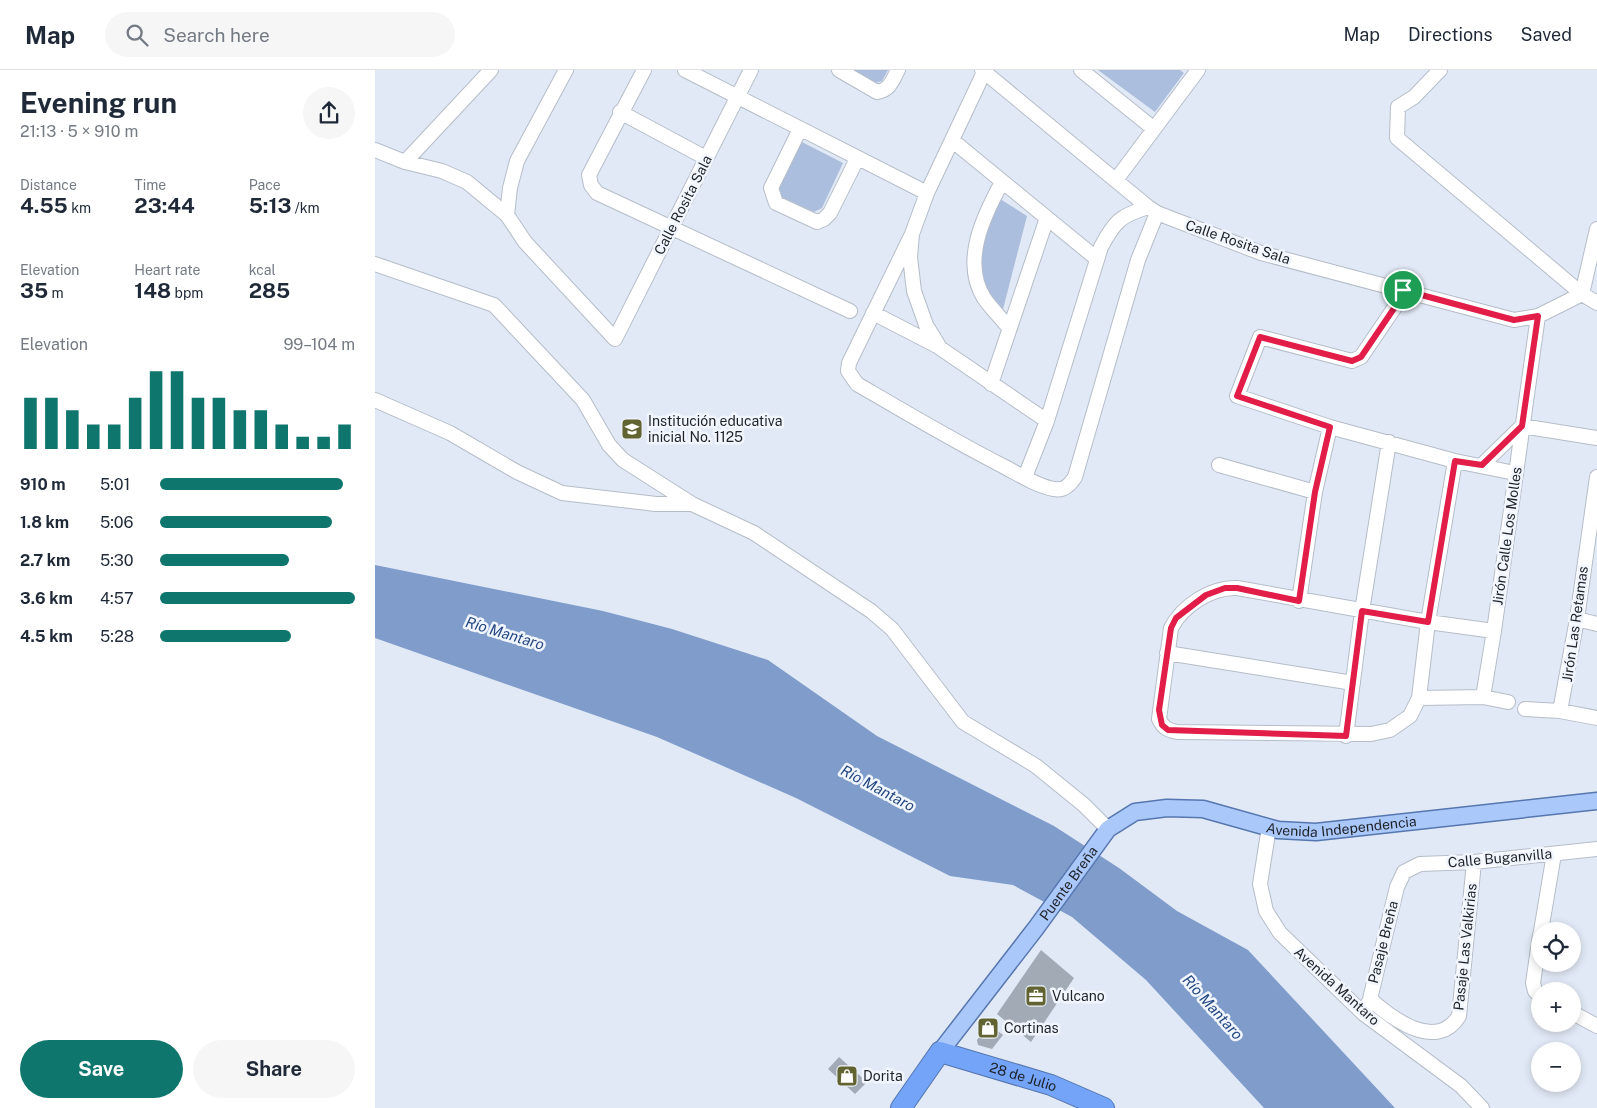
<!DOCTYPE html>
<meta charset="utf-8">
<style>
body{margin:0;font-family:"Public Sans",sans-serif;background:#f6f6f7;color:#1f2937;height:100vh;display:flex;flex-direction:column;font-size:19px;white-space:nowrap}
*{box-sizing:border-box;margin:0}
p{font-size:16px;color:#747a83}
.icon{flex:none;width:28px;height:28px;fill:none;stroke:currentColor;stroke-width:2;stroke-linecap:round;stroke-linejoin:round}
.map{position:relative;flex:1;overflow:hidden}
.side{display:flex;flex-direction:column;background:#fff;width:375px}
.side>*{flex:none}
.controls{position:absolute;left:1156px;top:852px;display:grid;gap:10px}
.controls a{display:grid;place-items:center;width:50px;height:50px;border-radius:50%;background:#fff;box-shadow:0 2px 8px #0003;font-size:25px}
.pin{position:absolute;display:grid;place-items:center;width:42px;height:42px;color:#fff;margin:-21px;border:2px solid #fff;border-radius:50%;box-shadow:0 1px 5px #0007}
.round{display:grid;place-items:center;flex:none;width:52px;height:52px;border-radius:26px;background:#f6f6f7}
.head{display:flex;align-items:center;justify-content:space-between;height:85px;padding:0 20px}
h1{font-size:28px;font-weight:700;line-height:38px}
.metrics{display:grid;grid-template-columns:repeat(3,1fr);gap:8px;height:85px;padding:5px 20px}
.metrics div{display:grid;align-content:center}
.metrics b{font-size:21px;font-weight:700}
.metrics small{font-size:14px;font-weight:400}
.metrics p{font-size:14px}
.chart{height:140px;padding:10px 20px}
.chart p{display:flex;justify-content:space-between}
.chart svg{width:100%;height:90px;margin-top:5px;stroke:#0f766e;stroke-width:6}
.button{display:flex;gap:10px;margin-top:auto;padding:10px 20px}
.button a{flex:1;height:58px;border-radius:30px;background:#0f766e;color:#fff;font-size:20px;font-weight:700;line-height:58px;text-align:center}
.button a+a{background:#f6f6f7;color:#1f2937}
ul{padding:0 20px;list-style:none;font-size:16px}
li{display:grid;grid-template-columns:80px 60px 1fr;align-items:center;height:38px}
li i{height:12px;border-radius:6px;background:#0f766e}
header{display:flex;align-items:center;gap:30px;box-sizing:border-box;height:70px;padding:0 25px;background:#fff;border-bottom:1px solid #e0e1e3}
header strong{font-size:24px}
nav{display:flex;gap:28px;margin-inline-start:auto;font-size:18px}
.search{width:350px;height:45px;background:#f6f6f7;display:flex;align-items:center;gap:12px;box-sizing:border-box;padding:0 18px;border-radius:28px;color:#747a83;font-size:19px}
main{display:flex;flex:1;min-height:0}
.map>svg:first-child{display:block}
.green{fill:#acbedd}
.water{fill:#7f9ccb}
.building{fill:#a2aab6}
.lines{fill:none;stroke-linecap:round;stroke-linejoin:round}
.minor-casing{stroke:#b5bdc9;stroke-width:16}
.major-casing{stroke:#5576ae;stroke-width:19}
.highway-casing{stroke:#5576ae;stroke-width:22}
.minor{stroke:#fff;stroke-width:14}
.major{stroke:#abc8fb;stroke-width:16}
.highway{stroke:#73a4f8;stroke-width:20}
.route-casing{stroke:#fff;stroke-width:10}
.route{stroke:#e11d48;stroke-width:6}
.labels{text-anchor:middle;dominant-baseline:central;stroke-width:5;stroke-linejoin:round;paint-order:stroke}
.street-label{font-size:14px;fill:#1e2126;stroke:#f1f6fe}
.poi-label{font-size:14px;fill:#1e2126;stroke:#f1f6fe;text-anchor:start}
.water-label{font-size:15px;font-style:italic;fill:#264984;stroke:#f1f6fe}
</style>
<header>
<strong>Map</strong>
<div class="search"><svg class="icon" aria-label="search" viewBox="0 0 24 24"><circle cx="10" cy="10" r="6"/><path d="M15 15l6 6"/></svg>Search here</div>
<nav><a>Map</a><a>Directions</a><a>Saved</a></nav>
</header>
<main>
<section class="side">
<div class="head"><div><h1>Evening run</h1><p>21:13 · 5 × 910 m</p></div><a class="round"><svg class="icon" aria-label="share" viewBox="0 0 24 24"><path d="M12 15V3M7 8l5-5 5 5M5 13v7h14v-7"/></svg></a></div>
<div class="metrics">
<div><p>Distance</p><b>4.55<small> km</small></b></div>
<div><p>Time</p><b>23:44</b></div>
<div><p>Pace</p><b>5:13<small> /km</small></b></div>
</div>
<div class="metrics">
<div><p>Elevation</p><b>35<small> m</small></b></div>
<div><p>Heart rate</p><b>148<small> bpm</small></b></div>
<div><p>kcal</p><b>285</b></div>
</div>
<div class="chart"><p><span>Elevation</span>99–104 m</p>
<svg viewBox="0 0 160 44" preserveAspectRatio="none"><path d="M5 44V19M15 44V19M25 44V25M35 44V32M45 44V32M55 44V19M65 44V6M75 44V6M85 44V19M95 44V19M105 44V25M115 44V25M125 44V32M135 44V38M145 44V38M155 44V32"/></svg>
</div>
<ul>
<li><b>910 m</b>5:01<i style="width:94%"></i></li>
<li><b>1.8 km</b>5:06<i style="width:88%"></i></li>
<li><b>2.7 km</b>5:30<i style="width:66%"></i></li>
<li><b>3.6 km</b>4:57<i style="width:100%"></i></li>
<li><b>4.5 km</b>5:28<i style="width:67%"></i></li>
</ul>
<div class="button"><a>Save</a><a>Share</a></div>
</section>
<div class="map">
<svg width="1222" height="1038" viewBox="0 0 1222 1038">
<rect width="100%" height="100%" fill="#e1e9f6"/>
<path class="green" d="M473 0H513L507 11 500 13Z
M723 0H805L809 3 780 42Z
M425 71 468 93 447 138 439 142 404 126 400 118Z
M622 127 652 146 626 247 609 223 603 173Z"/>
<path class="water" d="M0 495 228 541 297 559 393 590 502 666 679 756 744 798 802 841 873 880 1020 1038H889L771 910 697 847 638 815 575 806 421 728 282 667 0 568Z"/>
<path class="building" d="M666 880 699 908 656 972 622 944Z
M614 954 628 965 617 979 603 975 602 970Z
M464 987 492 1012 480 1024 453 999Z"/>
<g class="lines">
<g class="minor-casing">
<path id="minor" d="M191 0 142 91 135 118 132 145 150 172 240 269 376 0
M269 0 214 105 216 115 222 123 475 241
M310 0 552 123
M464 0 502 22C515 20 517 11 523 0
M607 0 773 137 782 143 886 183 1139 250 1163 246 1207 224 1222 233
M610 0 552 123 537 164 535 187 539 221 551 255 565 278 672 351
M706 0 779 59
M1065 0 1039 27 1023 37 1022 68 1207 224
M245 42 331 88
M425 59 396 118 401 133 442 152 449 149 455 143 482 89
M578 71 722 189
M0 80 30 92 67 101 92 112 132 145
M30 92 116 0
M741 110 823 0
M627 112C609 145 586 191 609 228 616 238 626 248 634 258
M537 164 474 293 473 301 482 314C530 342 577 370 626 395 642 403 661 416 679 419 689 421 695 415 700 407L763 190 782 143
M0 194 119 235 208 330 234 375 248 390 317 434 379 463 496 541 517 559 588 652 661 696 709 735 733 759
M1028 220 1024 231 986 287 977 291 885 267 862 326 955 357 1080 391 1140 403
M1207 224 1222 159
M498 243 564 277
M616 314 672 148
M0 330 75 363 142 402 187 423 281 434H316
M1080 391 1053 552 1044 628 1035 646 1015 660 996 664 802 662C793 660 788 658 784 649L796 558C808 535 837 517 862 518L1053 552 1119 561
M844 395 940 422
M1107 395 1147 356 1222 368
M650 407 672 351 726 177C740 151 745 146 773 137
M924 531 940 422 955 357
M1202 549 1222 554
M792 583 978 613
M1108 627 1119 561 1163 246
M1044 628 1108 627 1133 632
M1150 639 1185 641 1222 648
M1185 641 1202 549 1222 407
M971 666 987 541 1014 372
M894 757 885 814 891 841 905 863 989 944 1086 1016 1107 1038
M1166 861 1179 784
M1165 865 1158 913 1160 921 1165 926
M995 929C1017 949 1062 982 1084 946L1099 792
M1198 943 1222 956
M989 944 995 929 1022 817 1029 802 1045 794 1099 792 1222 779"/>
</g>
<g class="major-casing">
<g id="major">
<path id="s1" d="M565 982 661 858 733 759 760 742 792 738 828 739 903 760 941 762 1222 731"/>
</g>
</g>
<g class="highway-casing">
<g id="highway">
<path id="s2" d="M526 1038 565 982 676 1015 729 1038"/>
</g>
</g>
<use href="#minor" class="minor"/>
<use href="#major" class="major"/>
<use href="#highway" class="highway"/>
</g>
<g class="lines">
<g class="route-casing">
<path id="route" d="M1028 220 1139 250 1163 246 1147 356 1107 395 1080 391 1053 552 987 541 971 666 793 660 787 655 784 640 796 558 801 548 831 525 850 518H862L924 531 940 422 955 357 862 326 885 267 977 291 986 287 1024 231Z"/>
</g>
<use href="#route" class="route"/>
</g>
<defs>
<g id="school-square" transform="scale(1.125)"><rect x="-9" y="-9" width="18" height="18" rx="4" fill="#616330" stroke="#f1f6fe"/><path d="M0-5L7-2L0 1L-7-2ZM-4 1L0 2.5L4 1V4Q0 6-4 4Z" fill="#fff"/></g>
<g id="office-square" transform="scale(1.125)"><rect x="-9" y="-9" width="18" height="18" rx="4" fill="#616330" stroke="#f1f6fe"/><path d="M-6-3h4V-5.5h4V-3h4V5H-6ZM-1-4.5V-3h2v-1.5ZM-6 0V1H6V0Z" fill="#fff"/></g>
<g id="shop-square" transform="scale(1.125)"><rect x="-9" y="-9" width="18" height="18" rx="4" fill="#616330" stroke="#f1f6fe"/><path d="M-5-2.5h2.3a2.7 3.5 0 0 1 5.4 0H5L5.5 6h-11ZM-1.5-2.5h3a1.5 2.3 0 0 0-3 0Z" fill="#fff"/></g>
</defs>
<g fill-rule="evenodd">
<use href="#school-square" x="257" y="359"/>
<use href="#office-square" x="661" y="926"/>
<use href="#shop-square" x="613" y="958"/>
<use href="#shop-square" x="472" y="1006"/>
</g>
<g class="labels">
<g class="street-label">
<text transform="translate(308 135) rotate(-63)">Calle Rosita Sala</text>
<text transform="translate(863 172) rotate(19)">Calle Rosita Sala</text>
<text transform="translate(1132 466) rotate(-82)">Jirón Calle Los Molles</text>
<text transform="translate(1200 554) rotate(-82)">Jirón Las Retamas</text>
<text stroke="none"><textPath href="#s1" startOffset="521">Avenida Independencia</textPath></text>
<text transform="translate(1125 788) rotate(-5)">Calle Buganvilla</text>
<text stroke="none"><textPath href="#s1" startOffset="212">Puente Breña</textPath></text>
<text transform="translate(1008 872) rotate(-76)">Pasaje Breña</text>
<text transform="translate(1090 877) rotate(-84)">Pasaje Las Valkirias</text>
<text transform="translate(962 916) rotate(42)">Avenida Mantaro</text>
<text stroke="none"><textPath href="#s2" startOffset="155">28 de Julio</textPath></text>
</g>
<g class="poi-label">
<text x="273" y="351">Institución educativa<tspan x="273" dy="16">inicial No. 1125</tspan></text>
<text x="677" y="926">Vulcano</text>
<text x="629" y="958">Cortinas</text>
<text x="488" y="1006">Dorita</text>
</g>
<g class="water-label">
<text transform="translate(130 563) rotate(17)">Río Mantaro</text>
<text transform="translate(503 718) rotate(28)">Río Mantaro</text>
<text transform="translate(838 937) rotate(48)">Río Mantaro</text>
</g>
</g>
</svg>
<div class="controls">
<a><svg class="icon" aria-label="locate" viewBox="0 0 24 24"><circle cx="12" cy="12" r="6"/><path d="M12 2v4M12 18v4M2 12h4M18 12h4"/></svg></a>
<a>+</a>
<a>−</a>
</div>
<div class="pin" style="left:1028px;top:220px;background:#1e9e55"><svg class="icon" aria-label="arrive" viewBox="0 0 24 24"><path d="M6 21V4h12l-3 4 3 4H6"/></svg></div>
</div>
</main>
